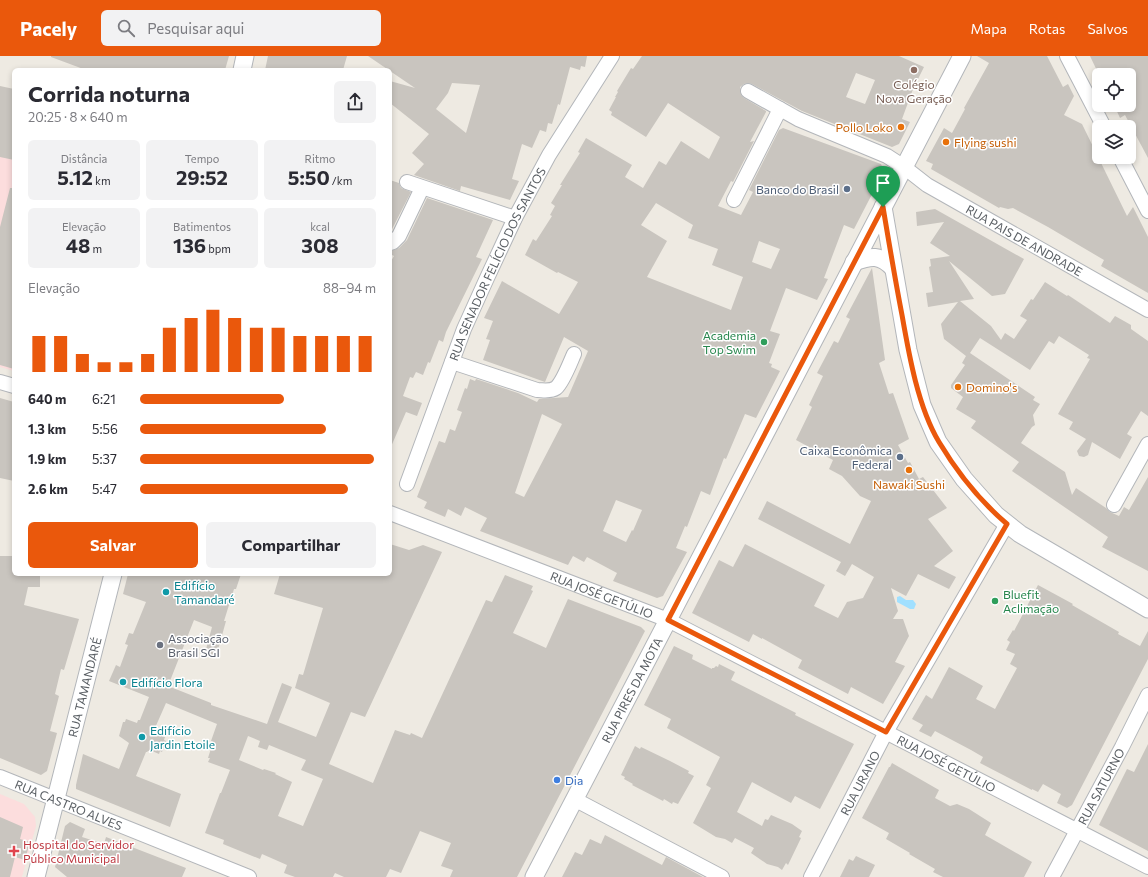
<!DOCTYPE html>
<html lang="pt">
<meta charset="utf-8">
<style>
body{margin:0;font-family:Commissioner,sans-serif;background:#f2f2f3;color:#2b2b33;height:100vh;display:flex;flex-direction:column;font-size:15px;white-space:nowrap}
*{box-sizing:border-box;margin:0}
p{font-size:13px;color:#7c7c81}
.icon{flex:none;width:22px;height:22px;fill:none;stroke:currentColor;stroke-width:2;stroke-linecap:round;stroke-linejoin:round}
.map{position:relative;flex:1;overflow:hidden}
.side{position:absolute;left:12px;top:12px;width:380px;height:508px;display:flex;flex-direction:column;background:#fff;border-radius:6px;box-shadow:0 2px 6px #0003}
.side>*{flex:none}
.controls{position:absolute;left:1092px;top:12px;display:grid;gap:8px}
.controls a{display:grid;place-items:center;width:44px;height:44px;border-radius:6px;background:#fff;box-shadow:0 2px 6px #0003;font-size:20px}
.pin{position:absolute;display:grid;place-items:center;width:34px;height:34px;color:#fff;margin:-41px -17px;border-radius:50% 50% 50% 0;rotate:-45deg;box-shadow:0 0 4px #0007}
.pin .icon{rotate:45deg}
.round{display:grid;place-items:center;flex:none;width:42px;height:42px;border-radius:6px;background:#f2f2f3}
.summary{display:flex;align-items:center;justify-content:space-between;height:68px;padding:0 16px}
h1{font-size:22px;font-weight:700;line-height:30px}
.figures{display:grid;grid-template-columns:repeat(3,1fr);gap:6px;height:68px;padding:4px 16px}
.figures div{display:grid;align-content:center;border-radius:6px;background:#f2f2f3;text-align:center}
.figures b{font-size:20px;font-weight:700}
.figures small{font-size:11px;font-weight:400}
.figures p{font-size:11px}
.chart{height:112px;padding:8px 16px}
.chart p{display:flex;justify-content:space-between}
.chart svg{width:100%;height:72px;margin-top:4px;stroke:#ea580c;stroke-width:6}
.action{display:flex;gap:8px;margin-top:auto;padding:8px 16px}
.action a{flex:1;height:46px;border-radius:6px;background:#ea580c;color:#fff;font-size:16px;font-weight:700;line-height:46px;text-align:center}
.action a+a{background:#f2f2f3;color:#2b2b33}
ul{padding:0 16px;list-style:none;font-size:13px}
li{display:grid;grid-template-columns:64px 48px 1fr;align-items:center;height:30px}
li i{height:10px;border-radius:5px;background:#ea580c}
header{display:flex;align-items:center;gap:24px;box-sizing:border-box;height:56px;padding:0 20px;background:#ea580c;color:#fff}
header strong{font-size:19px}
nav{display:flex;gap:22px;margin-inline-start:auto;font-size:14px}
.search{width:280px;height:36px;background:#f2f2f3;display:flex;align-items:center;gap:10px;box-sizing:border-box;padding:0 14px;border-radius:6px;color:#7c7c81;font-size:15px}
.map>svg:first-child{display:block}
.medical{fill:#fcdddd}
.water{fill:#a1e0ff}
.building{fill:#c9c5bf;fill-rule:evenodd}
.lines{fill:none;stroke-linecap:round;stroke-linejoin:round}
.minor-casing{stroke:#b3b6ba;stroke-width:16}
.tertiary-casing{stroke:#b3b6ba;stroke-width:19}
.minor{stroke:#fff;stroke-width:14}
.tertiary{stroke:#fff;stroke-width:17}
.route-casing{stroke:#fff;stroke-width:8}
.route{stroke:#ea580c;stroke-width:5}
.education-dot{fill:#8d6e63;stroke:#fff;stroke-width:1.5}
.food-dot{fill:#e8710a;stroke:#fff;stroke-width:1.5}
.service-dot{fill:#5c6f8a;stroke:#fff;stroke-width:1.5}
.leisure-dot{fill:#2e9e5b;stroke:#fff;stroke-width:1.5}
.culture-dot{fill:#0f9aa8;stroke:#fff;stroke-width:1.5}
.worship-dot{fill:#6b7280;stroke:#fff;stroke-width:1.5}
.shop-dot{fill:#3f7fe0;stroke:#fff;stroke-width:1.5}
.health-dot{fill:#e0444e;stroke:#fff;stroke-width:1.5}
.labels{text-anchor:middle;dominant-baseline:central;stroke-width:3;stroke-linejoin:round;paint-order:stroke}
.education-label{font-size:12px;fill:#785e54;stroke:#fff}
.food-label{font-size:12px;fill:#c56008;stroke:#fff;text-anchor:start}
.service-label{font-size:12px;fill:#4e5e75;stroke:#fff;text-anchor:end}
.street-label{font-size:12px;fill:#5a5f64;stroke:#fff}
.leisure-label{font-size:12px;fill:#27864d;stroke:#fff;text-anchor:end}
.culture-label{font-size:12px;fill:#0d838f;stroke:#fff;text-anchor:start}
.worship-label{font-size:12px;fill:#5b616d;stroke:#fff;text-anchor:start}
.shop-label{font-size:12px;fill:#366cbe;stroke:#fff;text-anchor:start}
.health-label{font-size:12px;fill:#be3a42;stroke:#fff;text-anchor:start}
</style>
<header>
<strong>Pacely</strong>
<div class="search"><svg class="icon" aria-label="search" viewBox="0 0 24 24"><circle cx="10" cy="10" r="6"/><path d="M15 15l6 6"/></svg>Pesquisar aqui</div>
<nav><a>Mapa</a><a>Rotas</a><a>Salvos</a></nav>
</header>
<div class="map">
<svg width="1148" height="821" viewBox="0 0 1148 821">
<rect width="100%" height="100%" fill="#eeeae2"/>
<path class="medical" d="M0 57 14 61V315L0 311Z
M0 738 24 748 35 761 36 770 22 821H0Z"/>
<path class="water" d="M900 540 906 544H913L916 548 914 553H910L897 546V541Z"/>
<path class="building" d="M51 0H229L225 14H86L51 1Z
M268 0H347L343 14H265Z
M368 0H587L585 11 581 10 580 14 570 11 560 49 558 48 552 68 548 67 546 76 540 74 532 92 522 88 512 123 519 125 510 144 461 130 460 135 414 119 424 108 412 97 429 78 390 47V25L415 32ZM452 27 480 29 466 77 436 53 448 37Z
M642 0H899L924 11 917 25H916L902 63 910 66 899 88 892 91 802 55 752 28 748 27 744 28 740 31 741 39 744 42 766 55V56L750 86 754 85 733 126 731 125 718 150 741 159 753 136 749 134 779 74 783 72 881 108 884 115 854 173 844 169 824 222 828 223 817 244 786 232 770 275 780 278 769 307 772 308 771 311 780 315 756 362 745 358 726 403 724 402 710 439 701 435 687 471 685 470 676 492 687 496 663 540 657 542 613 525 617 517 587 501 584 506 573 500 568 509 480 475 487 462 465 451 461 460 448 453 445 461 424 452 427 446 417 441 439 385 445 387 450 373 455 375 462 356 457 354 465 332 467 333 470 323 475 325 476 323 518 337 537 346 539 343 568 341 588 295 564 281 545 326 483 304 490 284 486 283 493 265 484 262 502 225 559 258 578 226 558 216 557 217 525 199 533 183 536 185 552 160 550 159 555 150 551 147 562 129H560L580 97 578 96 586 82 632 109 625 121 643 132 659 105 666 109 681 85 709 103 720 81 668 47 646 81 611 59 612 56 609 54 616 41H615L618 36 617 35 631 12 633 13ZM856 17 875 24 865 48 846 41ZM656 147 693 169 688 182 718 193 712 209 743 221 731 254 647 221 667 185 641 169ZM759 185 780 193 771 213 752 206ZM542 358 562 368 524 441 515 437ZM616 444 642 454 633 475 632 474 626 486 603 475Z
M977 0H1047L1063 31 1068 28 1074 40 1064 59 1082 68 1127 160 1133 151 1148 181V237L1101 210 1104 204 1048 171 1013 152 1008 153 1000 151 999 152 931 113 933 108 926 105 944 72 952 77 965 53 964 52 989 7Z
M1090 0H1148V102L1125 59 1120 62 1114 49H1129V19H1099Z
M0 30 14 33V104L0 101Z
M390 124 399 127 401 132 411 136 390 177Z
M10 132H14V313L0 309V171Z
M427 142 493 164 476 201 482 203 446 276 443 286 439 284 430 307 428 306 423 319 416 316 413 322 410 321 403 340 422 347 417 360 406 356 390 393V207L394 200 390 198V195L399 192 407 184Z
M935 153 1024 203 1005 238 992 240 949 205 974 243 960 245 991 270 1001 284 1005 277 1014 283 1027 264 1020 260 1031 243 1033 244 1045 226 1067 240 1068 239 1110 267 1115 260 1124 265 1131 269V273L1148 285V360L1141 355 1127 378 1132 381 1120 403 1092 386 1088 399 1084 401 1079 400 1077 395 1086 383 1069 373 1073 366 1058 358 1090 303 1087 302 1089 299 1059 280 1054 288 1049 285 1030 314 980 282 970 297 1035 341 1033 344 1040 348 1033 359 1035 369 1032 371 1021 387 1065 416 1072 439 1076 432 1106 452 1110 456 1119 460 1124 451 1129 454 1148 421V515L1102 491 1108 481 1012 415 1019 406 971 372 976 365 956 353 963 341 951 332V329L965 309 962 307 966 300 944 283 941 268 958 246 928 251 926 237 933 236 929 211 931 210 930 203 950 200 930 187 944 166 917 170 916 156Z
M872 212 885 304 879 307 889 338 893 337 909 383 898 389 908 407 910 406 919 423 923 421 947 452 928 463 953 495 934 510 956 521 949 533 918 518 906 540 891 532 898 555 893 563H903L909 580 895 606 905 610 883 648 851 631 848 638 798 612 802 604 762 582V583L753 578 749 586 692 557 719 504 733 511 745 488 825 529 814 550 838 562 847 546 863 542 874 521 852 508 845 520 836 515 841 506 758 463 767 445 850 488 871 445 860 440 842 420 829 413 833 404 796 384 812 351 809 349 823 320 817 317 834 285 838 287 850 263 846 261Z
M0 342 14 346V425L0 422Z
M390 488 409 494 423 489 442 496 365 661 351 656 329 708 373 727 395 674 410 679 411 677 422 682 486 544 492 546 505 519 533 530 531 534 533 535 513 577 546 592 568 543 641 571 645 575 517 821H450L453 814 441 810 451 787 420 775 401 817 390 813 386 821H344L335 817 333 821H295L284 817 287 809 262 798 260 803 223 788 224 784 205 777 220 737H221L230 714 208 706 210 702H208L213 686 211 685 217 668 166 647 155 672 158 673 156 676 160 677 159 679 165 681 164 684 166 685 162 696 160 695 159 698 152 695V696L148 695 147 696H146L136 720 181 738 170 771 76 733V729L83 698 119 713 129 687 119 680 123 666H125L126 663 137 667 138 664H140L149 641 109 625 116 609 120 611 128 589 125 588 129 577 133 578 146 546 123 538 128 518H241L236 533H234L224 565H226L216 601 205 597 212 571 194 564 168 630 211 647V649L267 668 282 627 292 631 278 666 316 681 330 647 295 632 299 618 303 619 323 552 274 538 280 518H390ZM248 680 260 685 258 691 267 694 269 689 306 704 301 714 323 723 303 770 278 760 292 726 275 718 276 717 264 713 263 714 239 704Z
M0 500H14V518H40V531H28L24 549 79 563 64 614 61 613 55 638 59 640 50 675 57 677 47 715 41 719 0 702Z
M1038 529 1073 548 1072 549 1119 576 1118 578 1140 590 1148 575V603L1072 749 1067 752 1057 747 1061 738 1043 728 1038 736 1032 733V734L980 707 983 701 971 694 935 675 931 681 919 675 923 669 912 663 926 639 932 643 949 611 983 630 976 643 995 653 1017 612 1010 608 1015 598 1006 594 1010 586 1007 584 1013 574 1014 575Z
M674 590 693 599 692 603 712 613V612H714L716 610 718 611 719 608 735 616 731 624 796 657 795 659 854 688 820 753 795 740 791 747 752 726 737 756 762 770 765 763 768 764 771 759 792 768 802 775 799 781 801 782 788 809 786 807 782 814 778 811 767 808 751 797 754 792 735 782 732 787 725 783 716 781 693 767 711 732 706 729 720 701 667 672 671 663 644 649Z
M1148 688V795L1099 769 1127 713 1134 716Z
M635 690 640 693 641 691 670 705 689 715 688 717 694 720 678 748 673 746 672 748 664 743 663 745 632 729 633 728 624 723 625 721 621 719Z
M892 707 939 734 935 742 950 750 957 748 969 753 991 767 985 779 1032 806 1024 821H943L933 816 935 813 909 798 910 797 886 783 889 777 862 762 889 711H890Z
M0 761 23 771 20 783 30 786 25 804 15 801 10 821H0Z
M70 766 85 773 82 781 104 788 106 781 186 812 182 821H67L55 811 65 770Z
M605 779 662 809 666 801 703 821H562L575 796 582 799 590 783 601 788Z
M856 800 875 809 869 821H840L849 803 853 805Z"/>
<g class="lines">
<g class="minor-casing">
<g id="minor">
<path d="M1067 0 1104 71"/>
<path id="s1" d="M748 35 798 63 887 100 904 111 927 129 1148 254"/>
<path d="M1120 101 1148 155"/>
<path d="M407 126 515 162"/>
<path d="M734 144 780 53"/>
<path d="M390 187 393 186 399 180 422 132"/>
<path d="M452 306 537 334C543 334 550 336 556 332 563 326 570 307 574 298"/>
<path d="M0 326 14 330"/>
<path id="s2" d="M407 428 464 273 487 222 515 162 549 99 612 0"/>
<path d="M1114 449 1148 388"/>
<path id="s3" d="M390 457 668 564 1148 811"/>
<path id="s4" d="M0 721 249 821"/>
<path d="M574 743 722 821"/>
<path id="s5" d="M811 821 886 676 1007 468"/>
<path id="s6" d="M1052 821 1122 691 1148 639"/>
</g>
</g>
<g class="tertiary-casing">
<g id="tertiary">
<path d="M242 14 245 0"/>
<path d="M883 151 908 294 922 349 938 386 964 423 996 459 1020 478 1148 553"/>
<path d="M854 206C871 200 880 198 893 212"/>
<path id="s7" d="M36 821 113 518"/>
<path id="s8" d="M534 821 962 0"/>
</g>
</g>
<use href="#minor" class="minor"/>
<use href="#tertiary" class="tertiary"/>
</g>
<g class="lines">
<g class="route-casing">
<path id="route" d="M883 151C889 187 895 223 902 259 909 299 918 351 939 386 957 416 980 445 1007 468L886 676 668 564Z"/>
</g>
<use href="#route" class="route"/>
</g>
<circle class="education-dot" cx="914" cy="14" r="4"/>
<g class="food-dot">
<circle cx="901" cy="71" r="4"/>
<circle cx="946" cy="86" r="4"/>
<circle cx="958" cy="331" r="4"/>
<circle cx="909" cy="414" r="4"/>
</g>
<g class="service-dot">
<circle cx="847" cy="133" r="4"/>
<circle cx="900" cy="401" r="4"/>
</g>
<g class="leisure-dot">
<circle cx="764" cy="286" r="4"/>
<circle cx="995" cy="545" r="4"/>
</g>
<g class="culture-dot">
<circle cx="166" cy="536" r="4"/>
<circle cx="123" cy="626" r="4"/>
<circle cx="142" cy="681" r="4"/>
</g>
<circle class="worship-dot" cx="160" cy="589" r="4"/>
<circle class="shop-dot" cx="557" cy="724" r="4"/>
<path class="health-dot" d="M12 789h4v4h4v4h-4v4h-4v-4h-4v-4h4z"/>
<g class="labels">
<g class="education-label">
<text x="914" y="28">Colégio<tspan x="914" dy="14">Nova Geração</tspan></text>
</g>
<g class="food-label">
<text x="893" y="71" text-anchor="end">Pollo Loko</text>
<text x="954" y="86">Flying sushi</text>
<text x="966" y="331">Domino's</text>
<text x="909" y="428" text-anchor="middle">Nawaki Sushi</text>
</g>
<g class="service-label">
<text x="839" y="133">Banco do Brasil</text>
<text x="892" y="394">Caixa Econômica<tspan x="892" dy="14">Federal</tspan></text>
</g>
<g class="street-label">
<text stroke="none"><textPath href="#s1" startOffset="315">RUA PAIS DE ANDRADE</textPath></text>
<text stroke="none"><textPath href="#s2" startOffset="238">RUA SENADOR FELÍCIO DOS SANTOS</textPath></text>
<text stroke="none"><textPath href="#s3" startOffset="227">RUA JOSÉ GETÚLIO</textPath></text>
<text stroke="none"><textPath href="#s7" startOffset="196">RUA TAMANDARÉ</textPath></text>
<text stroke="none"><textPath href="#s8" startOffset="211">RUA PIRES DA MOTA</textPath></text>
<text stroke="none"><textPath href="#s3" startOffset="611">RUA JOSÉ GETÚLIO</textPath></text>
<text stroke="none"><textPath href="#s5" startOffset="106">RUA URANO</textPath></text>
<text stroke="none"><textPath href="#s6" startOffset="103">RUA SATURNO</textPath></text>
<text stroke="none"><textPath href="#s4" startOffset="74">RUA CASTRO ALVES</textPath></text>
</g>
<g class="leisure-label">
<text x="756" y="279">Academia<tspan x="756" dy="14">Top Swim</tspan></text>
<text x="1003" y="538" text-anchor="start">Bluefit<tspan x="1003" dy="14">Aclimação</tspan></text>
</g>
<g class="culture-label">
<text x="174" y="529">Edifício<tspan x="174" dy="14">Tamandaré</tspan></text>
<text x="131" y="626">Edifício Flora</text>
<text x="150" y="674">Edifício<tspan x="150" dy="14">Jardin Etoile</tspan></text>
</g>
<g class="worship-label">
<text x="168" y="582">Associação<tspan x="168" dy="14">Brasil SGI</tspan></text>
</g>
<g class="shop-label">
<text x="565" y="724">Dia</text>
</g>
<g class="health-label">
<text x="23" y="788">Hospital do Servidor<tspan x="23" dy="14">Público Municipal</tspan></text>
</g>
</g>
</svg>
<div class="controls">
<a><svg class="icon" aria-label="locate" viewBox="0 0 24 24"><circle cx="12" cy="12" r="6"/><path d="M12 2v4M12 18v4M2 12h4M18 12h4"/></svg></a>
<a><svg class="icon" aria-label="layers" viewBox="0 0 24 24"><path d="M12 4l9 5-9 5-9-5zM3 14l9 5 9-5"/></svg></a>
</div>
<div class="pin" style="left:883px;top:151px;background:#1e9e55"><svg class="icon" aria-label="arrive" viewBox="0 0 24 24"><path d="M6 21V4h12l-3 4 3 4H6"/></svg></div>
<section class="side">
<div class="summary"><div><h1>Corrida noturna</h1><p>20:25 · 8 × 640 m</p></div><a class="round"><svg class="icon" aria-label="share" viewBox="0 0 24 24"><path d="M12 15V3M7 8l5-5 5 5M5 13v7h14v-7"/></svg></a></div>
<div class="figures">
<div><p>Distância</p><b>5.12<small> km</small></b></div>
<div><p>Tempo</p><b>29:52</b></div>
<div><p>Ritmo</p><b>5:50<small> /km</small></b></div>
</div>
<div class="figures">
<div><p>Elevação</p><b>48<small> m</small></b></div>
<div><p>Batimentos</p><b>136<small> bpm</small></b></div>
<div><p>kcal</p><b>308</b></div>
</div>
<div class="chart"><p><span>Elevação</span>88–94 m</p>
<svg viewBox="0 0 160 44" preserveAspectRatio="none"><path d="M5 44V22M15 44V22M25 44V33M35 44V38M45 44V38M55 44V33M65 44V17M75 44V11M85 44V6M95 44V11M105 44V17M115 44V17M125 44V22M135 44V22M145 44V22M155 44V22"/></svg>
</div>
<ul>
<li><b>640 m</b>6:21<i style="width:61%"></i></li>
<li><b>1.3 km</b>5:56<i style="width:79%"></i></li>
<li><b>1.9 km</b>5:37<i style="width:99%"></i></li>
<li><b>2.6 km</b>5:47<i style="width:88%"></i></li>
</ul>
<div class="action"><a>Salvar</a><a>Compartilhar</a></div>
</section>
</div>
